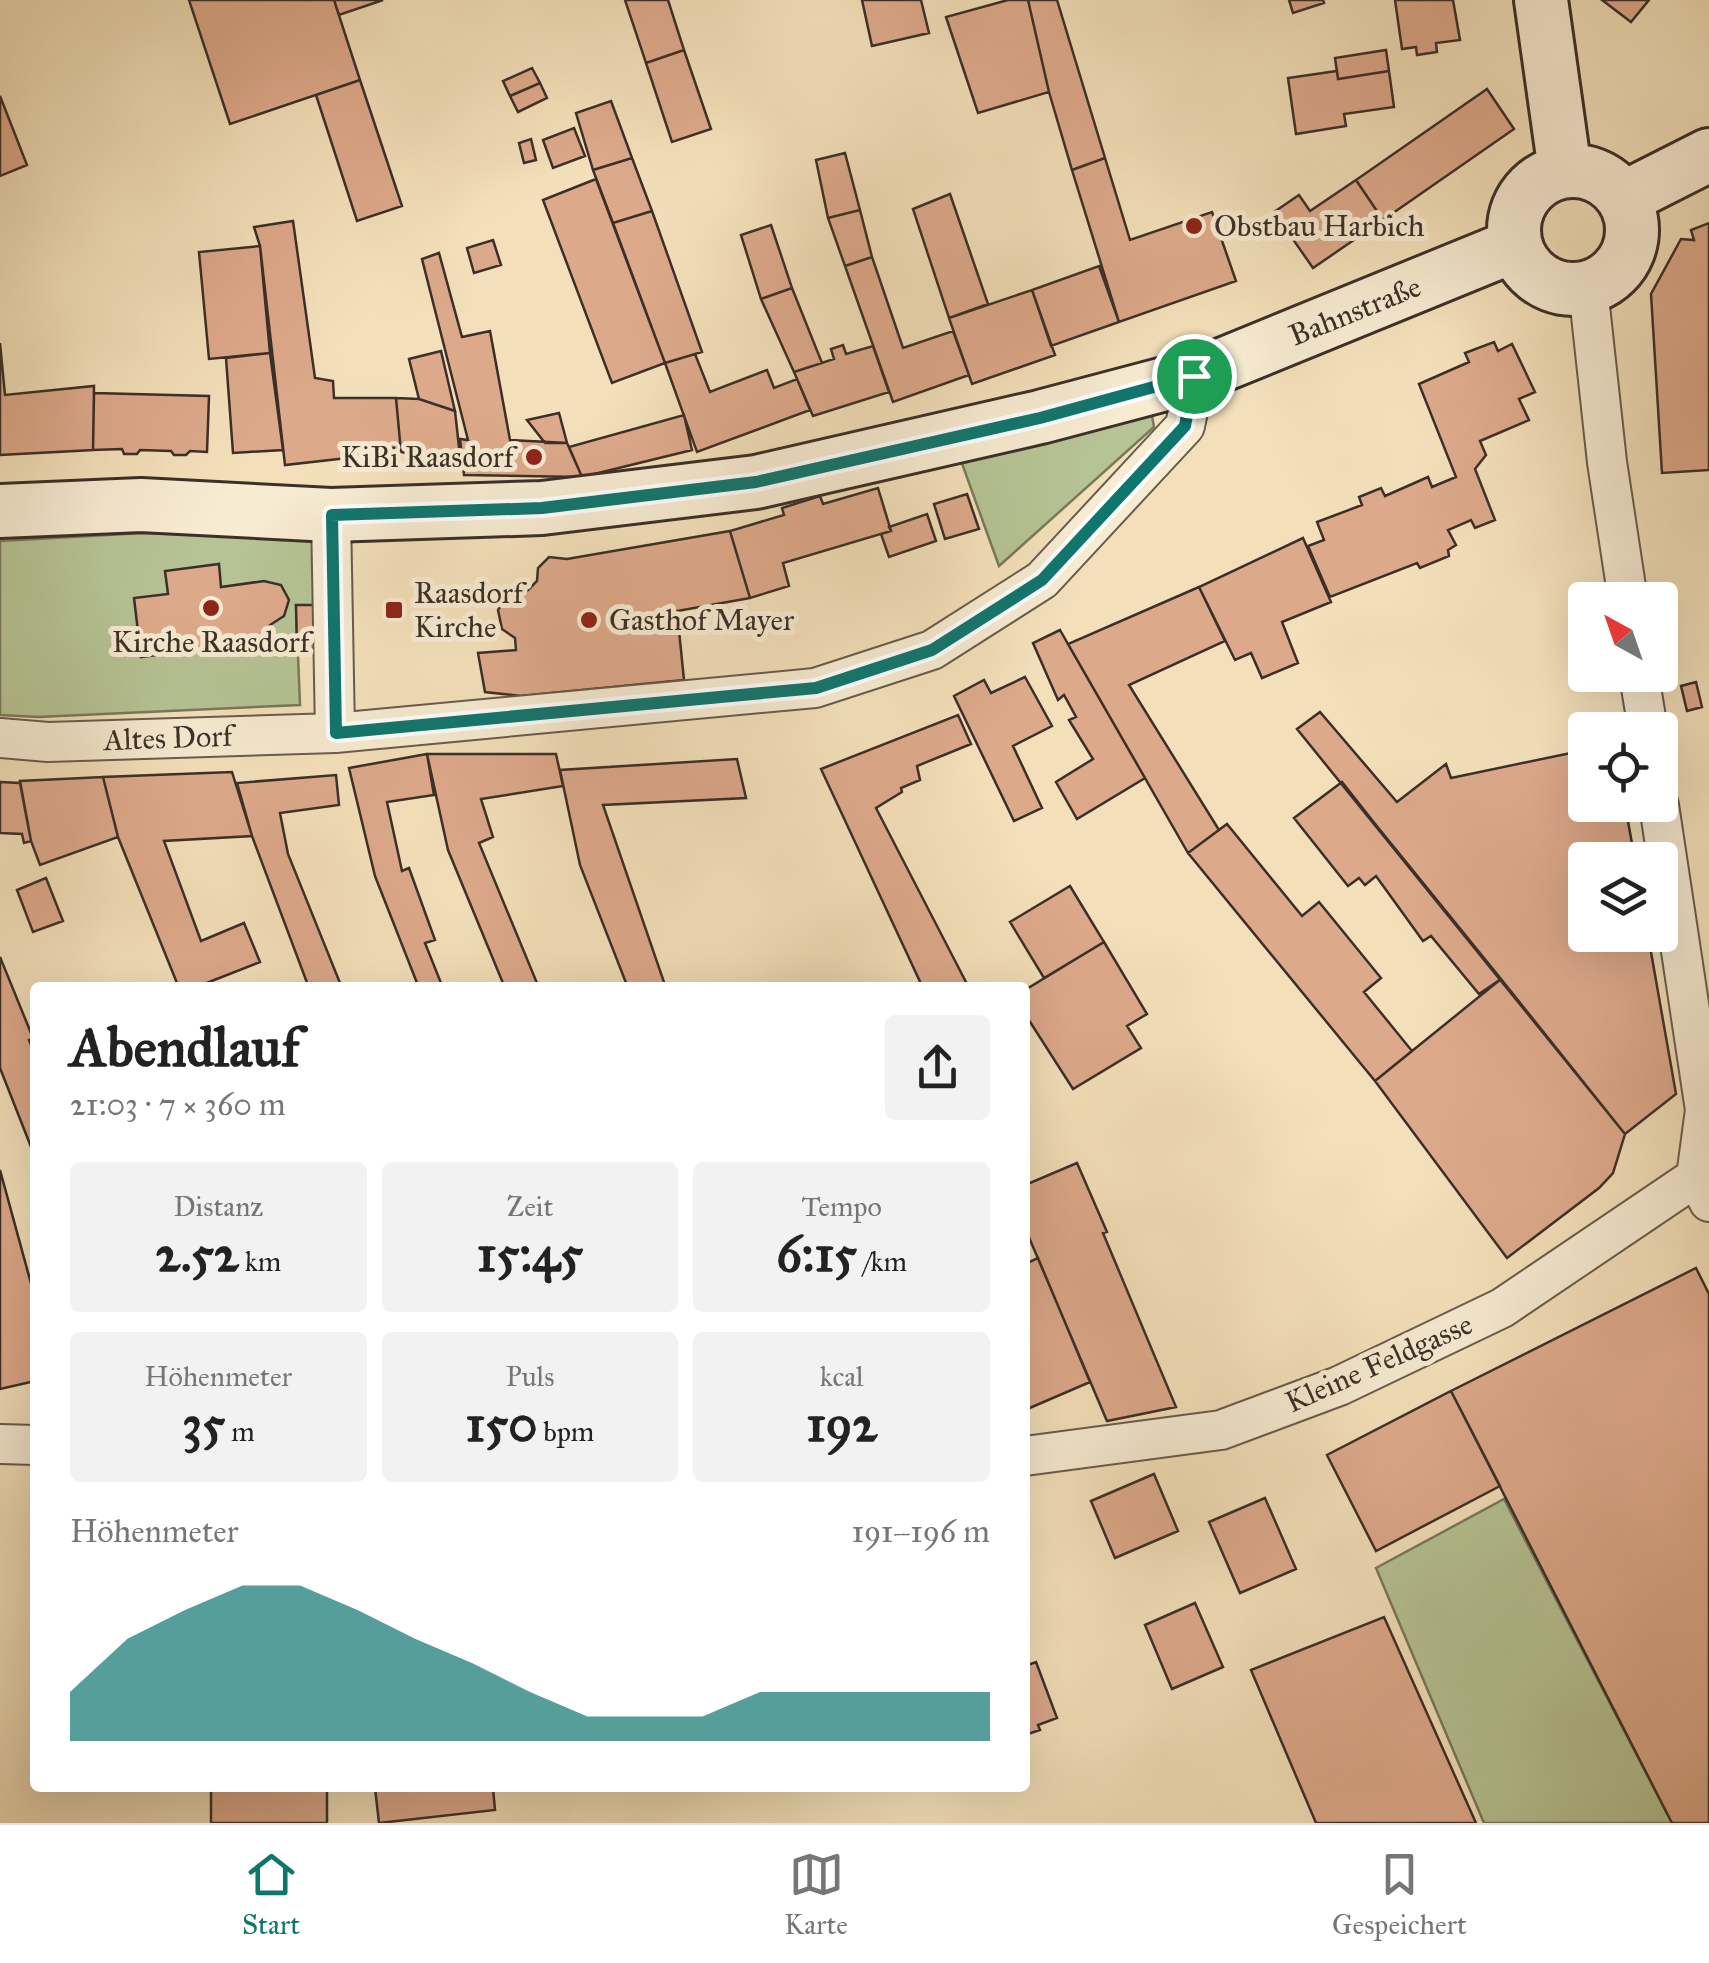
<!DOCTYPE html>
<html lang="de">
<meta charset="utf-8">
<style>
body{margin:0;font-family:"IM FELL Great Primer",serif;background:#f2f2f2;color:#222;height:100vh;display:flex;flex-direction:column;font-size:38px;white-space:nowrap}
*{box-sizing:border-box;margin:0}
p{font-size:32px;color:#767676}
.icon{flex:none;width:55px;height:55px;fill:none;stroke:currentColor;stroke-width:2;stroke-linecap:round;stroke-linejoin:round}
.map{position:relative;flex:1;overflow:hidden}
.side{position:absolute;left:30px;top:982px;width:1000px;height:810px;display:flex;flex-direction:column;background:#fff;border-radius:10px;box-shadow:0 10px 40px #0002}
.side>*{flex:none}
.needle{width:65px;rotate:320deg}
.fabs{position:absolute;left:1568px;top:582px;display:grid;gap:20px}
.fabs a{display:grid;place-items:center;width:110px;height:110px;border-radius:10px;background:#fff;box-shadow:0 10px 40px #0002;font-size:50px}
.pin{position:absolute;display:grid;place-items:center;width:85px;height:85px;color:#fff;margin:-42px;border:5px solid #fff;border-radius:50%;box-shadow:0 2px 10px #0007}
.round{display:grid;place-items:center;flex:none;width:105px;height:105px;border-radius:10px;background:#f2f2f2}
.summary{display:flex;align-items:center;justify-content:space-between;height:170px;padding:0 40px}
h1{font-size:55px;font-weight:700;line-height:75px}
.stats{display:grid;grid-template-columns:repeat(3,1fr);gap:15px;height:170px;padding:10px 40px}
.stats div{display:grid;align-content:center;border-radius:10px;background:#f2f2f2;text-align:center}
.stats b{font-size:50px;font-weight:700}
.stats small{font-size:28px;font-weight:400}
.stats p{font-size:28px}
.chart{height:280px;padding:20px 40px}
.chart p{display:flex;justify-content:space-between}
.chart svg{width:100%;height:180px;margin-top:10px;fill:#0f766e;opacity:.7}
.menu{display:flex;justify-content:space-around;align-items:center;height:140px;border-top:2px solid #e0e0e0;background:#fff;font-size:28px;color:#767676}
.menu a{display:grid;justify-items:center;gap:5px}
.menu .current{color:#0f766e}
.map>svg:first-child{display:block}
.green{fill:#b6c394;stroke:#78795e;stroke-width:2.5}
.building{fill:#dda98b;stroke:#3b2f28;stroke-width:2.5}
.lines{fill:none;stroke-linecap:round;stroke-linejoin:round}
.minor-casing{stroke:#695b4c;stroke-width:42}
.secondary-casing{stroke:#3b2f28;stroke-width:58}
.minor{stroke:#f7ebd2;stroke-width:38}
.secondary{stroke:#f7ebd2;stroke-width:52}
.route-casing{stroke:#fff;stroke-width:20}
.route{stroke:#0f766e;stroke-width:12}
.poi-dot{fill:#8f2418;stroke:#f7ebd2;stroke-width:4}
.labels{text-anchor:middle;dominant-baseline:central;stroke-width:10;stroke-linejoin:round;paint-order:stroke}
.poi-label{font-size:30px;fill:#3b2f28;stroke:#f7ebd2;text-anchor:start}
.street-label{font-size:30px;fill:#3b2f28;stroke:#f7ebd2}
</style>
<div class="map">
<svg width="1709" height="1823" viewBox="0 0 1709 1823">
<rect width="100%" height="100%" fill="#f3e0ba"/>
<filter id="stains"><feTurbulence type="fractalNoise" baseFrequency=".002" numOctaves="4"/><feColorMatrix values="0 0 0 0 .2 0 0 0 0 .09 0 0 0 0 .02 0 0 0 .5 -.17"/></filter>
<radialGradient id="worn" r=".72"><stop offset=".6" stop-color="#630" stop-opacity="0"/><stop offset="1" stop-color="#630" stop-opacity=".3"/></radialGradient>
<path class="green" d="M1151 410 1154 427 999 566 960 458Z
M144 533 316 540 322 605 296 606 300 705 38 717 0 715V541Z
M1504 1499 1672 1823H1484L1376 1568Z"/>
<path class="building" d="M189 0H334L360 80 230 124Z
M334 0H383L339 15Z
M625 0H668L684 50 646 63Z
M862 0H921L929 33 872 46Z
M1008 0H1028L1049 92 978 113 946 17Z
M1028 0H1057L1105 158 1072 170 1049 92Z
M1289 0H1323L1324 3 1293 13Z
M1395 0H1453L1460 40 1436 43 1437 52 1417 55 1416 47 1402 49Z
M1602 0H1649L1631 22Z
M684 50 711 129 672 142 646 63Z
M1386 50 1389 71 1338 79 1335 58Z
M532 68 540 83 510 96 503 81Z
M1337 71 1338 79 1389 71 1394 107 1344 114 1346 126 1296 134 1288 78Z
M360 80 402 206 357 221 316 95Z
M540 83 547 98 518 112 510 96Z
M1487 89 1514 129 1383 220 1356 180Z
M0 96 27 165 0 176Z
M611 101 632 158 593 170 576 113Z
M574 128 585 156 553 168 543 140Z
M531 139 536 160 524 163 519 143Z
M845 153 860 210 828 218 816 160Z
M632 158 652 211 613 223 593 170Z
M1105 158 1130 240 1212 212 1236 281 1119 322 1072 170Z
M596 179 665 363 612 383 543 200Z
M1356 180 1383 220 1313 268 1274 212 1299 195 1310 211Z
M950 194 988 304 949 318 913 209Z
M860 210 872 257 845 266 828 218Z
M652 211 702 352 665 363 613 223Z
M293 221 315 378 333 381 334 398H396L401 452 285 465 260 246 254 227Z
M1709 223V470L1662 473 1651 294 1681 239 1694 240 1691 230Z
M771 225 792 288 761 299 741 235Z
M493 240 501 265 474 273 467 248Z
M260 246 270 353 209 359 199 252Z
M439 253 462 337 490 331 510 440 567 443 582 477 464 475 460 439 468 440 422 259Z
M872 257 903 348 953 331 969 375 893 402 845 266Z
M1099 266 1119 322 1051 346 1032 290Z
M792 288 822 363 794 372 761 299Z
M1032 290 1055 355 972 384 949 318Z
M1494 342 1498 351 1512 344 1535 392 1519 399 1529 420 1480 441 1486 455 1475 469 1495 520 1475 528 1471 520 1448 530 1456 545 1448 550 1449 556 1420 568 1417 563 1330 597 1308 546 1324 540 1317 522 1362 505 1359 497 1381 488 1385 496 1428 477 1432 487 1456 477 1419 384 1469 362 1465 353Z
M0 343 5 395 94 386 93 450 0 455Z
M843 345 846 354 873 346 889 392 813 416 794 372 834 359 831 349Z
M441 351 455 411 419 399 409 359Z
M270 353 283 450 233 453 226 358Z
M695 354 710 392 767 370 774 388 797 379 810 410 697 452 665 363Z
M94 393 209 396 207 452 190 451 186 455H174L171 451 140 450 137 454H124L122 449 93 450Z
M396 398 419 399 455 411 461 465 401 452Z
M559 413 567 443H545L527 420Z
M684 415 692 450 582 477 569 447Z
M878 488 891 531 783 563 789 586 750 598 730 531 784 515 782 508 820 496 823 504Z
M967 494 979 529 945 539 934 504Z
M927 514 936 541 889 557 881 534 891 531 889 527Z
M730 531 750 598 677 611 684 680 521 696 485 692 478 653 516 650 515 638 502 629 498 610 508 595 527 591 537 581 538 568 549 557 567 559Z
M1303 538 1331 602 1282 622 1298 663 1262 678 1251 653 1235 660 1199 587Z
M219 564 221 587 264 581 281 585 289 600 284 616 270 625 272 640 141 657 134 598 168 594 165 571Z
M1199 587 1225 641 1129 685 1219 830 1188 853 1068 644Z
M296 605H322L323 648 297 649Z
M1060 630 1145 778 1077 819 1056 782 1093 759 1069 720 1076 717 1064 695 1058 700 1033 643Z
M1025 677 1052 726 1013 746 1042 808 1014 821 954 696 984 680 991 693Z
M1696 682 1702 707 1687 711 1681 686Z
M1320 712 1397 802 1446 764 1451 778 1585 750V805H1625L1635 860H1585V935H1648L1676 1094 1625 1134 1297 729Z
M958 715 971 744 917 766 920 780 901 788 902 792 876 808 967 984 961 988 940 985 923 988 821 769Z
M427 754H556L563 786 481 799 493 837 479 843 539 988H505L448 850Z
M427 754 434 795 387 802 402 871 409 868 435 940 425 943 443 988H419L375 876 349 768Z
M737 759 746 798 603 805 666 988H628L580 865 560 770Z
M232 772 252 836 164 841 201 941 244 923 260 962 194 988H179L118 837 103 777Z
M336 775 339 805 280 813 288 854 342 988H309L252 836 237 783Z
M103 777 118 837 40 865 31 841 20 781Z
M0 782 20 783 31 841 24 843 22 834 0 833Z
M1342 782 1376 825 1501 979 1479 994 1431 936 1423 941 1376 876 1365 885 1359 878 1348 886 1294 818Z
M1227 824 1302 916 1319 902 1381 978 1364 992 1412 1051 1375 1081 1188 853Z
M46 878 63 921 33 932 17 890Z
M1070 886 1104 942 1044 978 1010 922Z
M1104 942 1147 1014 1127 1026 1141 1048 1073 1089 1025 1014V990Z
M0 957 33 1038 29 1040 35 1054V1157L0 1068Z
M1501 979 1625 1134 1613 1173 1599 1188 1507 1258 1375 1081Z
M1077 1163 1107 1232 1103 1233 1176 1407 1107 1421 1025 1228V1185Z
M0 1170 35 1298V1381L0 1389Z
M1038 1258 1090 1382 1025 1410V1264Z
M1696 1268 1709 1294V1823H1672L1451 1391Z
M1451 1391 1500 1486 1376 1551 1327 1455Z
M1154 1474 1178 1531 1115 1558 1091 1501Z
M1265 1498 1296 1569 1240 1593 1209 1522Z
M1195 1603 1223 1667 1172 1689 1145 1625Z
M1384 1617 1476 1823H1316L1251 1670Z
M1036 1662 1057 1718 1038 1725 1040 1730 1025 1735V1666Z
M211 1788H327V1823H211Z
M375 1788H493L495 1810 379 1823Z"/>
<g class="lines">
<g class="minor-casing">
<path id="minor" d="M1588 288 1607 462 1628 600
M331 515 335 733
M1639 675 1648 730
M0 738 48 742 335 733 815 688 932 650 1042 580 1185 426 1195 376
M1659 805 1705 1110 1696 1177 1709 1202
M0 1444 35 1445
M1025 1456 1221 1430 1339 1386 1502 1308 1696 1177"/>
</g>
<g class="secondary-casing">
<path id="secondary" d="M1541 0 1565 171
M1514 230a59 59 0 1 1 118 0a59 59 0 1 1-118 0Z
M1624 198 1709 155
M0 511 141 505 331 515 542 508 756 482 1040 417 1195 376 1516 245"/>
</g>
<use href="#minor" class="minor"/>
<use href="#secondary" class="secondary"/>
</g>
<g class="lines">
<g class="route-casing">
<path id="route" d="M1194 376 1185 426 1042 580 932 650 816 688 336 733 332 515 542 508 756 482 1040 418Z"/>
</g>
<use href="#route" class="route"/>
</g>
<g class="poi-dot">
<circle cx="1194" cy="226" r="10"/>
<circle cx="534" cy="457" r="10"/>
<circle cx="211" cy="608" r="10"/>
<rect x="384" y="600" width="20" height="20" rx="5"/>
<circle cx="589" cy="620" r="10"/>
</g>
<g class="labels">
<g class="poi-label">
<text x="1214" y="226">Obstbau Harbich</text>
<text x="514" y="457" text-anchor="end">KiBi Raasdorf</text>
<text x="414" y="593">Raasdorf<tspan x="414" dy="34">Kirche</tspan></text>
<text x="609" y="620">Gasthof Mayer</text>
<text x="211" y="642" text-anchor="middle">Kirche Raasdorf</text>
</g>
<g class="street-label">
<text transform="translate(1355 311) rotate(-22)">Bahnstraße</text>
<text transform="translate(168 738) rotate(-2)">Altes Dorf</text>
<text transform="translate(1379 1363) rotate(-24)">Kleine Feldgasse</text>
</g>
</g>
<rect width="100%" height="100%" filter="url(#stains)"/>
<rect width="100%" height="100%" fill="url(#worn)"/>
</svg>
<div class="fabs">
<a><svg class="needle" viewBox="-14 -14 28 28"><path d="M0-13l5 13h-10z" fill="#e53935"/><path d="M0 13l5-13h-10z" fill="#767676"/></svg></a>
<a><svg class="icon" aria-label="locate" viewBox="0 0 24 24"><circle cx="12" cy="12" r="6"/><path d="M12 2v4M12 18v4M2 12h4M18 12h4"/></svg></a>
<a><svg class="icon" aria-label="layers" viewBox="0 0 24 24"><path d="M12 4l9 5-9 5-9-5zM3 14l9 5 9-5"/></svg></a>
</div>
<div class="pin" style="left:1194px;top:376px;background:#1e9e55"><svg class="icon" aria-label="arrive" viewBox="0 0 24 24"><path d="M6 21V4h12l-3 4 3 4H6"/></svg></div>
<section class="side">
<div class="summary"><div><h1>Abendlauf</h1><p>21:03 · 7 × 360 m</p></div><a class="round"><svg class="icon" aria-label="share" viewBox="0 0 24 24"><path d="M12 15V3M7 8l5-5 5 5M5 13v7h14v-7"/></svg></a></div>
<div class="stats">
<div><p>Distanz</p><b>2.52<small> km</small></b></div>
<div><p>Zeit</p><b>15:45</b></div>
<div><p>Tempo</p><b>6:15<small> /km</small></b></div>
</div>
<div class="stats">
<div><p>Höhenmeter</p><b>35<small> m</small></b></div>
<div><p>Puls</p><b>150<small> bpm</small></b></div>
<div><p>kcal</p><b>192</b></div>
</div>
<div class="chart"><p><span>Höhenmeter</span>191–196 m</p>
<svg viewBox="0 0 160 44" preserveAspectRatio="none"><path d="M0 44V32L10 19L20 12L30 6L40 6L50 12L60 19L70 25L80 32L90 38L100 38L110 38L120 32L130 32L140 32L150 32L160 32V44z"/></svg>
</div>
</section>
</div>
<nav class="menu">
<a class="current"><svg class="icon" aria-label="home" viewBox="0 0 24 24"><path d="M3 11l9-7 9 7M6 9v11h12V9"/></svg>Start</a>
<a><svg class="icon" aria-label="map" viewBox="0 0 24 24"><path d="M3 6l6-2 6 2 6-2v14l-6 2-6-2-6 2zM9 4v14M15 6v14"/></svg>Karte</a>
<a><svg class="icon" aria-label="saved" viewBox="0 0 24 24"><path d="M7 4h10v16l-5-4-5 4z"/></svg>Gespeichert</a>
</nav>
